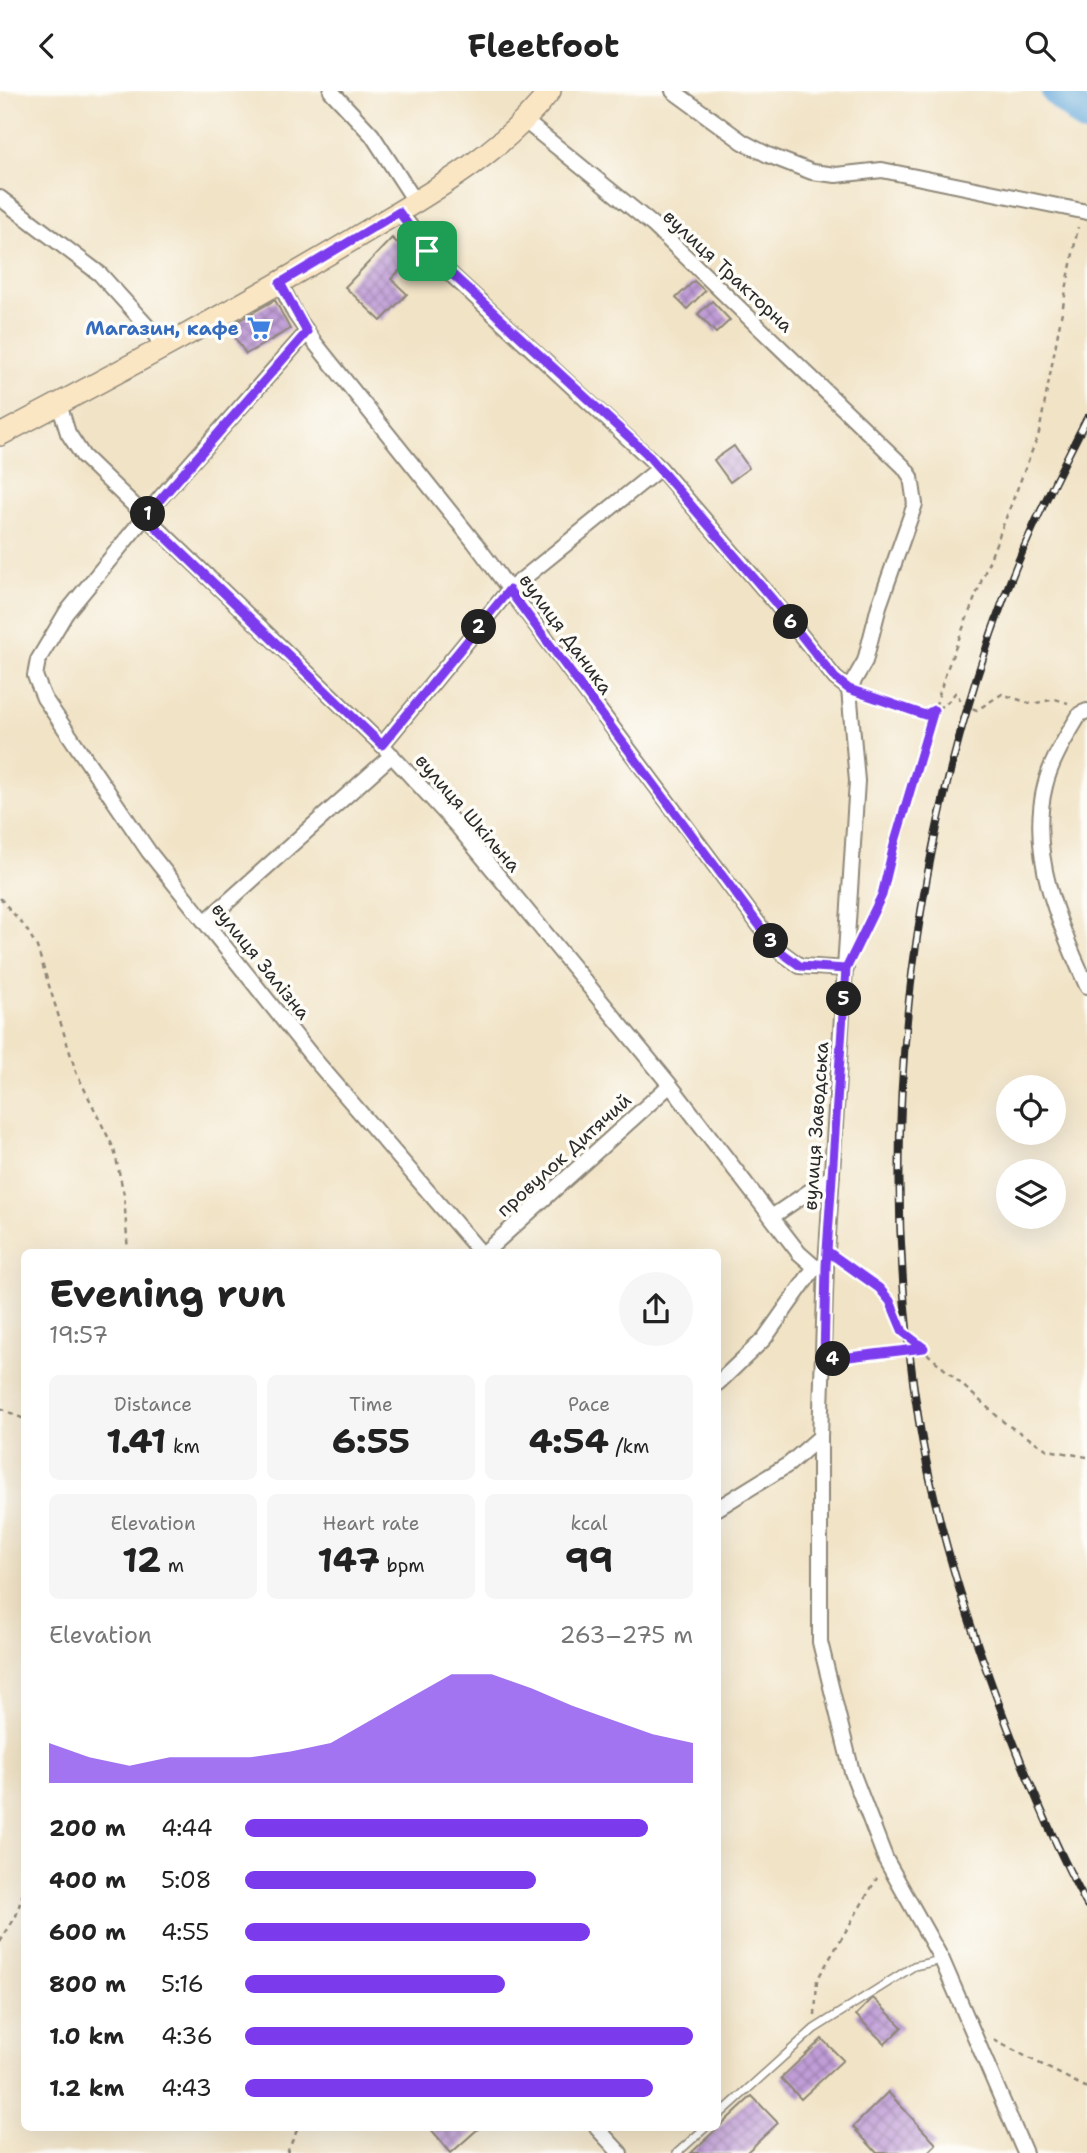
<!DOCTYPE html>
<meta charset="utf-8">
<style>
body{margin:0;font-family:"Shantell Sans",sans-serif;background:#f6f6f6;color:#222;height:100vh;display:flex;flex-direction:column;font-size:26px;white-space:nowrap}
*{box-sizing:border-box;margin:0}
p{font-size:23px;color:#767676}
.icon{flex:none;width:38px;height:38px;fill:none;stroke:currentColor;stroke-width:2;stroke-linecap:round;stroke-linejoin:round}
.map{position:relative;flex:1;overflow:hidden}
.details{position:absolute;left:21px;top:1158px;width:700px;height:882px;display:flex;flex-direction:column;background:#fff;border-radius:10px;box-shadow:0 7px 28px #0002}
.details>*{flex:none}
.controls{position:absolute;left:996px;top:984px;display:grid;gap:14px}
.controls a{display:grid;place-items:center;width:70px;height:70px;border-radius:50%;background:#fff;box-shadow:0 7px 28px #0002;font-size:35px}
.pin{position:absolute;display:grid;place-items:center;width:60px;height:60px;color:#fff;margin:-30px;border-radius:14px;box-shadow:0 4px 10px #0006}
.km{position:absolute;width:35px;height:35px;margin:-18px;border-radius:50%;background:#222;color:#fff;font-size:19px;line-height:35px;text-align:center}
.round{display:grid;place-items:center;flex:none;width:74px;height:74px;border-radius:37px;background:#f6f6f6}
.overview{display:flex;align-items:center;justify-content:space-between;height:119px;padding:0 28px}
h1{font-size:38px;font-weight:700;line-height:52px}
.metrics{display:grid;grid-template-columns:repeat(3,1fr);gap:10px;height:119px;padding:7px 28px}
.metrics div{display:grid;align-content:center;border-radius:10px;background:#f6f6f6;text-align:center}
.metrics b{font-size:35px;font-weight:700}
.metrics small{font-size:19px;font-weight:400}
.metrics p{font-size:19px}
.chart{height:196px;padding:14px 28px}
.chart p{display:flex;justify-content:space-between}
.chart svg{width:100%;height:126px;margin-top:7px;fill:#7c3aed;opacity:.7}
ul{padding:0 28px;list-style:none;font-size:23px}
li{display:grid;grid-template-columns:112px 84px 1fr;align-items:center;height:52px}
li i{height:18px;border-radius:9px;background:#7c3aed}
header{display:flex;justify-content:space-between;align-items:center;height:91px;padding:0 28px;background:#fff;font-size:32px;font-weight:700}
.map>svg:first-child{display:block}
.lines{fill:none;stroke-linecap:round;stroke-linejoin:round}
.river{stroke:#65a9da;stroke-width:30}
.building{fill:url(#building-cross-hatch)}
.lane-casing{stroke:#8e8778;stroke-width:10}
.street-casing{stroke:#8e8778;stroke-width:18}
.secondary-casing{stroke:#8e8778;stroke-width:24}
.path{stroke:#8e8778;stroke-width:2.5;stroke-dasharray:5 5;stroke-linecap:butt}
.lane{stroke:#fff;stroke-width:7}
.street{stroke:#fff;stroke-width:14}
.secondary{stroke:#fbe6c4;stroke-width:21}
.rail-casing{stroke:#2b2b2b;stroke-width:8}
.rail{stroke:#fdfcf7;stroke-width:5;stroke-dasharray:16;stroke-linecap:butt}
.route-casing{stroke:#fff;stroke-width:14}
.route{stroke:#7c3aed;stroke-width:9}
.labels{text-anchor:middle;dominant-baseline:central;stroke-width:7;stroke-linejoin:round;paint-order:stroke}
.street-label{font-size:19px;fill:#2b2b2b;stroke:#fdfcf7}
.shop-label{font-size:19px;font-weight:bold;fill:#366cbe;stroke:#fdfcf7;text-anchor:end}
</style>
<header><svg class="icon" aria-label="back" viewBox="0 0 24 24"><path d="M15 5l-7 7 7 7"/></svg>Fleetfoot<svg class="icon" aria-label="search" viewBox="0 0 24 24"><circle cx="10" cy="10" r="6"/><path d="M15 15l6 6"/></svg></header>
<div class="map">
<svg width="1087" height="2062" viewBox="0 0 1087 2062">
<defs>
<pattern id="building-cross-hatch" width="8" height="8" patternUnits="userSpaceOnUse" patternTransform="scale(1.75)"><rect width="8" height="8" fill="#c09dd7"/><path d="M0 0l8 8M0 8l8-8" fill="none" stroke="#9c80af"/></pattern>
</defs>
<rect width="100%" height="100%" fill="#fdfcf7"/>
<filter id="ink" filterUnits="userSpaceOnUse"><feTurbulence type="fractalNoise" baseFrequency=".0143" numOctaves="2"/><feDisplacementMap in="SourceGraphic" scale="14" xChannelSelector="R" yChannelSelector="G"/><feConvolveMatrix kernelMatrix="1 2 1 2 8 2 1 2 1" color-interpolation-filters="sRGB"/></filter>
<filter id="wash" filterUnits="userSpaceOnUse"><feTurbulence type="fractalNoise" baseFrequency=".00686" numOctaves="4" result="noise"/><feDisplacementMap in="SourceGraphic" scale="28" xChannelSelector="R" yChannelSelector="G"/><feGaussianBlur stdDeviation="1.57" result="paint"/><feColorMatrix in="noise" values="0 0 0 0 0 0 0 0 0 0 0 0 0 0 0 0 0 1.4 0 .05"/><feComposite in="paint" operator="in"/></filter>
<g filter="url(#wash)">
<rect width="100%" height="100%" fill="#f1e3c6"/>
<g class="lines">
<path class="river" d="M1056 0 1087 28"/>
</g>
<g id="blocks">
<path class="building" d="M392 147 413 166 391 188 407 203 381 230 345 196Z
M694 190 705 200 687 218 676 207Z
M275 209 290 238 246 263 228 236Z
M712 210 730 229 716 242 698 223Z
M734 355 749 377 730 391 714 369Z
M873 1907 902 1936 885 1953 856 1924Z
M822 1948 843 1969 801 2008 781 1987Z
M888 2001 936 2053 927 2062H877L853 2036Z
M752 2005 778 2032 746 2062H691Z
M430 2037H479L451 2062Z"/>
</g>
</g>
<g filter="url(#ink)">
<use href="#blocks" fill-opacity="0" stroke="#8e8778" stroke-width="2"/>
<g class="lines">
<g class="lane-casing">
<path id="lane" d="M718 2025 814 1938 914 1875 941 1869
M677 2062 705 2037"/>
</g>
<g class="street-casing">
<path id="street" d="M331 0 372 44 415 110
M673 0 743 51 768 64 812 81 836 84 882 79 1087 121
M525 30 653 134 904 376 911 386 915 413 879 515 865 570 849 598 857 690 826 1175 820 1346 789 1373 718 1417
M0 107 100 183 156 245 162 257
M399 121 443 176 660 377 773 509 835 587 849 598
M280 192 295 223 315 252 475 452 777 858 800 875 846 878
M307 241 161 406 66 522 38 569 35 585 44 607 149 761 315 969 481 1162
M59 313 68 342 83 365 382 654 458 736 670 994 799 1162 815 1176 826 1175
M1087 620 1080 623C1067 645 1051 669 1045 695 1028 762 1059 834 1087 895
M382 654 509 499 660 377
M205 831 392 664
M773 1125 832 1085
M484 1162 670 994
M718 1292 764 1248 815 1176
M820 1346V1551L852 1681 886 1769 942 1869 1025 2062
M597 2037 620 2062"/>
</g>
<g class="secondary-casing">
<path id="secondary" d="M0 344C119 281 237 218 352 149 423 106 499 66 550 0"/>
</g>
<path class="path" d="M863 602 924 624 946 613 956 601 963 614 977 619 1002 603 1032 613 1055 608 1068 612
M0 807 26 837 37 856 76 981 114 1058 124 1104 128 1162
M863 843 882 804 893 754 946 581 1039 342 1078 136
M841 1169 879 1197 890 1210 903 1241 1006 1333 1048 1359 1087 1366
M837 1268 924 1257
M0 1317 24 1328
M0 1851 16 1825 24 1799
M815 1924 817 1889 877 1787
M994 1949 1087 1997
M287 2062 298 2037"/>
<use href="#lane" class="lane"/>
<use href="#street" class="street"/>
<use href="#secondary" class="secondary"/>
<g class="rail-casing">
<path id="rail" d="M1087 327C1059 382 1030 438 1008 496 908 761 874 1051 919 1331 936 1435 970 1538 1008 1637 1031 1697 1056 1757 1087 1814"/>
</g>
<use href="#rail" class="rail"/>
</g>
</g>
<g class="lines" filter="url(#ink)">
<g class="route-casing">
<path id="route" d="M427 160 399 121 280 192 307 241 145 426 382 654 509 499 777 858 800 875 846 878 826 1175 824 1269 924 1257 903 1241 890 1210 879 1197 827 1160 846 878 882 804 894 754 934 619 925 624 849 598 835 587 773 509 646 362 427 160"/>
</g>
<use href="#route" class="route"/>
</g>
<defs>
<g id="supermarket-bare" transform="scale(1.89)"><path d="M-6-5.5h2.5l.6 2H6L4.5 2H-2.5L-4.4-4H-6ZM-1.5 3.2a1.3 1.3 0 1 0 .1 0ZM3 3.2a1.3 1.3 0 1 0 .1 0Z" fill="#3f7fe0" stroke="#fdfcf7" stroke-width="2.5" paint-order="stroke"/></g>
</defs>
<g fill-rule="evenodd">
<use href="#supermarket-bare" x="259" y="237"/>
</g>
<g class="labels">
<g class="street-label">
<text transform="translate(728 180) rotate(43)">вулиця Тракторна</text>
<text transform="translate(566 543) rotate(54)">вулиця Даника</text>
<text transform="translate(468 722) rotate(49)">вулиця Шкільна</text>
<text transform="translate(261 870) rotate(51)">вулиця Залізна</text>
<text transform="translate(816 1035) rotate(-86)">вулиця Заводська</text>
<text transform="translate(564 1064) rotate(-42)">провулок Дитячий</text>
</g>
<g class="shop-label">
<text x="239" y="237">Магазин, кафе</text>
</g>
</g>
</svg>
<div class="controls">
<a><svg class="icon" aria-label="locate" viewBox="0 0 24 24"><circle cx="12" cy="12" r="6"/><path d="M12 2v4M12 18v4M2 12h4M18 12h4"/></svg></a>
<a><svg class="icon" aria-label="layers" viewBox="0 0 24 24"><path d="M12 4l9 5-9 5-9-5zM3 14l9 5 9-5"/></svg></a>
</div>
<div class="pin" style="left:427px;top:160px;background:#1e9e55"><svg class="icon" aria-label="arrive" viewBox="0 0 24 24"><path d="M6 21V4h12l-3 4 3 4H6"/></svg></div>
<b class="km" style="left:148px;top:423px">1</b>
<b class="km" style="left:479px;top:536px">2</b>
<b class="km" style="left:771px;top:850px">3</b>
<b class="km" style="left:833px;top:1268px">4</b>
<b class="km" style="left:844px;top:908px">5</b>
<b class="km" style="left:791px;top:531px">6</b>
<section class="details">
<div class="overview"><div><h1>Evening run</h1><p>19:57</p></div><a class="round"><svg class="icon" aria-label="share" viewBox="0 0 24 24"><path d="M12 15V3M7 8l5-5 5 5M5 13v7h14v-7"/></svg></a></div>
<div class="metrics">
<div><p>Distance</p><b>1.41<small> km</small></b></div>
<div><p>Time</p><b>6:55</b></div>
<div><p>Pace</p><b>4:54<small> /km</small></b></div>
</div>
<div class="metrics">
<div><p>Elevation</p><b>12<small> m</small></b></div>
<div><p>Heart rate</p><b>147<small> bpm</small></b></div>
<div><p>kcal</p><b>99</b></div>
</div>
<div class="chart"><p><span>Elevation</span>263–275 m</p>
<svg viewBox="0 0 160 44" preserveAspectRatio="none"><path d="M0 44V30L10 35L20 38L30 35L40 35L50 35L60 33L70 30L80 22L90 14L100 6L110 6L120 11L130 17L140 22L150 27L160 30V44z"/></svg>
</div>
<ul>
<li><b>200 m</b>4:44<i style="width:90%"></i></li>
<li><b>400 m</b>5:08<i style="width:65%"></i></li>
<li><b>600 m</b>4:55<i style="width:77%"></i></li>
<li><b>800 m</b>5:16<i style="width:58%"></i></li>
<li><b>1.0 km</b>4:36<i style="width:100%"></i></li>
<li><b>1.2 km</b>4:43<i style="width:91%"></i></li>
</ul>
</section>
</div>
